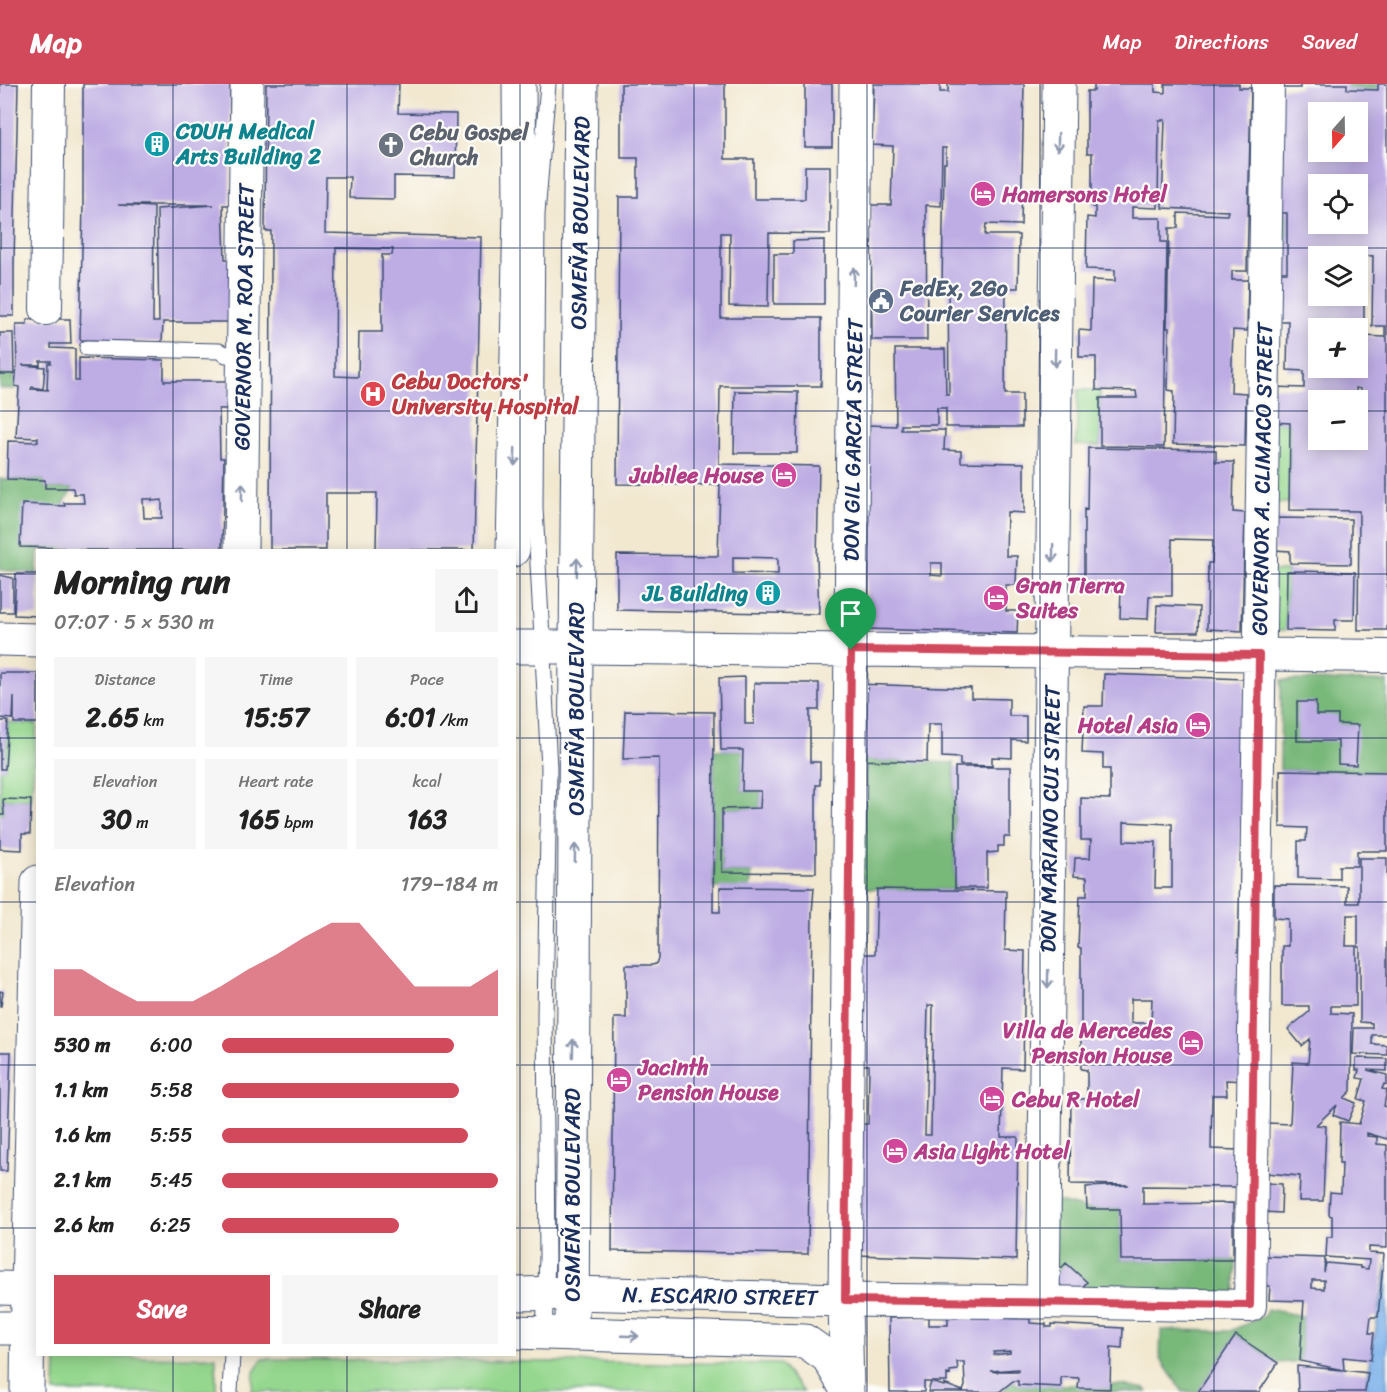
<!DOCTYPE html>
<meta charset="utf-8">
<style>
body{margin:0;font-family:Sriracha,sans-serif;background:#f6f6f6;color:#222;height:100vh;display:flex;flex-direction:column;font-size:22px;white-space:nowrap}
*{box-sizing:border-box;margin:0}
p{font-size:20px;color:#767676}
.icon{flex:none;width:33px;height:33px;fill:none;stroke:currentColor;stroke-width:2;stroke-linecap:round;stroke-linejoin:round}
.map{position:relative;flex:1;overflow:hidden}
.details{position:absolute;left:36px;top:465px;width:480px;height:807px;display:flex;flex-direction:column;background:#fff;border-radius:0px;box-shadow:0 3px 15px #0003}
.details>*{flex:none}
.needle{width:39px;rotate:200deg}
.buttons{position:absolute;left:1308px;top:18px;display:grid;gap:12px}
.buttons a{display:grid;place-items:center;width:60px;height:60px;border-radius:0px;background:#fff;box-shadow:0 3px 15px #0003;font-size:30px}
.pin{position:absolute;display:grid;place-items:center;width:51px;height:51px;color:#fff;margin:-62px -26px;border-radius:50% 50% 50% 0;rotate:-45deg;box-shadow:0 0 6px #0007}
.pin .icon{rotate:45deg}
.round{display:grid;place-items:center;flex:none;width:63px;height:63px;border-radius:0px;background:#f6f6f6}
.headline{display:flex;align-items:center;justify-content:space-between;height:102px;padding:0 18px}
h1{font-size:33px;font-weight:700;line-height:45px}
.metrics{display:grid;grid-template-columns:repeat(3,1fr);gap:9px;height:102px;padding:6px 18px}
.metrics div{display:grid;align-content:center;border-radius:0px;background:#f6f6f6;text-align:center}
.metrics b{font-size:26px;font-weight:700}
.metrics small{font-size:16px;font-weight:400}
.metrics p{font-size:16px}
.chart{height:168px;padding:12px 18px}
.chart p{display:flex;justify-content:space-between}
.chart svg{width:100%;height:108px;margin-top:6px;fill:#d1495b;opacity:.7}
.button{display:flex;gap:12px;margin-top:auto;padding:12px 18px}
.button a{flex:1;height:69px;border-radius:0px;background:#d1495b;color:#fff;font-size:24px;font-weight:700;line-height:69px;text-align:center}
.button a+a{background:#f6f6f6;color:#222}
ul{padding:0 18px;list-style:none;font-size:20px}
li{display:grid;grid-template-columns:96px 72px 1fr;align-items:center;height:45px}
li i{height:15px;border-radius:8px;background:#d1495b}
header{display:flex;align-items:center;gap:36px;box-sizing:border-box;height:84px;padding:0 30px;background:#d1495b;color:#fff}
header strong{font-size:28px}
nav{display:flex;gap:33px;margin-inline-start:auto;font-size:21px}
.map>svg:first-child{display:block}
.green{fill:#95d78e;stroke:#588376;stroke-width:1.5}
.forest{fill:#78b879;stroke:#4a746c;stroke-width:1.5}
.water{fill:#7bb1ea;stroke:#4b70a4;stroke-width:1.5}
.building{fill:#beade4;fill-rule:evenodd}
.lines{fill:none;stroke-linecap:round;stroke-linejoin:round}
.service-casing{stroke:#3b4b6f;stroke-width:17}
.minor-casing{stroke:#3b4b6f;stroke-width:34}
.tertiary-casing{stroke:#3b4b6f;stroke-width:35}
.secondary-casing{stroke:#3b4b6f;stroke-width:35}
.service{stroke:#fff;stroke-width:15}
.minor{stroke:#fff;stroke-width:32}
.tertiary{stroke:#fff;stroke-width:33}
.secondary{stroke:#fff;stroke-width:33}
.oneway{stroke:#8d97ae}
.route-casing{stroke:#fff;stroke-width:12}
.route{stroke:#d1495b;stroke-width:8}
.grid{fill:none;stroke:#1b2f5e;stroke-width:1.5;stroke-opacity:0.55}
.labels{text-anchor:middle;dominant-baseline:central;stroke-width:4.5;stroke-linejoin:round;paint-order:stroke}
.culture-label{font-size:22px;font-weight:bold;fill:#0d838f;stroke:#fdfcf7;text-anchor:start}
.worship-label{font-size:22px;font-weight:bold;fill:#5b616d;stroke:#fdfcf7;text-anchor:start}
.hotel-label{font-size:22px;font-weight:bold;fill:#b23c85;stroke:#fdfcf7;text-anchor:start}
.street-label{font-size:22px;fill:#1b2f5e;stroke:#fdfcf7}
.service-label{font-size:22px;font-weight:bold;fill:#4e5e75;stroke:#fdfcf7;text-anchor:start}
.health-label{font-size:22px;font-weight:bold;fill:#be3a42;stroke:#fdfcf7;text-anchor:start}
</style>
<header>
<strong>Map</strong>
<nav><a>Map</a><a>Directions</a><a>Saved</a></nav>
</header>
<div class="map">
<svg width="1387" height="1308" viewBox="0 0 1387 1308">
<rect width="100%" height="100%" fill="#fdfcf7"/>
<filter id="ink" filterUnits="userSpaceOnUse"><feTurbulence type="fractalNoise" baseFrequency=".0167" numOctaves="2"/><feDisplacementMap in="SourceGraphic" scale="12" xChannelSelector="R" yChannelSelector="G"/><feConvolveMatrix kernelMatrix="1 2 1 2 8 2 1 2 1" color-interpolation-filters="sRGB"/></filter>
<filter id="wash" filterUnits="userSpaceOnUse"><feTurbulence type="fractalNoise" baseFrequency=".008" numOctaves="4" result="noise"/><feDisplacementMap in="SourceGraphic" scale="24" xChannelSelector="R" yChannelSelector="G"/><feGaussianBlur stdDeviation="1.35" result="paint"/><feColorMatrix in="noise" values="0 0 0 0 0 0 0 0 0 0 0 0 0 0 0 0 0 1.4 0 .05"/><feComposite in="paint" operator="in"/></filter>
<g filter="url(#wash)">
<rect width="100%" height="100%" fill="#f2e8d0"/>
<path class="green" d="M1287 129V188H1279L1274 130Z
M1078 306H1100V362L1076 361Z
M1271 338 1290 339 1289 419H1269Z
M1268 487H1287L1286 546H1267Z
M8 637 14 639 37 640 31 716 3 715 4 731H0V685H5Z
M216 1273V1308H55L56 1274Z
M262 1275 780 1280 803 1308H252L254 1288Z"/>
<path class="forest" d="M1347 0H1378V6L1347 5Z
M0 290H14L15 305H0Z
M0 395 45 396V404H73L64 419V466H38L37 489 0 486Z
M1281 596 1387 597V688L1280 686Z
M714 666H743L742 707H761L760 724 722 725V788L752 789 750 804H714Z
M855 676 954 679 955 806 853 805Z
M1053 1116 1086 1125H1120L1121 1176H1236L1234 1218 1054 1208Z
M1267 1225 1303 1232 1300 1277 1278 1279 1236 1251 1198 1308H1183L1160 1275 1161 1246 1230 1247 1264 1232Z
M1013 1297 1018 1301H1121L1146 1305 1148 1308H1002Z"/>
<path class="water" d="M1387 1180V1308H1365Z"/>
<g id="blocks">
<path class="building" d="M0 0H18L14 178V232H0Z
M83 0H230V121H223L225 175 236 176V238H163L162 258 81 256 80 254 83 121ZM118 121H214L157 125 159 238H153L154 123Z
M266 0H399L398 29 456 30 455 93 394 92V115L349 114 350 93H326L325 149 481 153 474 466H376L377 409H326V466H270L271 147H265ZM336 164 393 165 392 171H382V248H359L358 293 335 292Z
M621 0H725V75H754V115H805V82H830V150L769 149 768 223 729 222 730 149H721V234H821V302H720L719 380 819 382 817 475 819 530 617 526V471L718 472 720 401 617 400 619 113H638V74H621ZM733 473 778 474V490L733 489Z
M805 0H832V63H805Z
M874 0H940V8H948V0H1024L1021 141 986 140 985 151H1019L1018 204H1006L1005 310H1022V343H946V324H937V341H901V346H945L944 366 961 367V378L1024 379V429L1007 428 1006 472H1017L1016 501H1006V527H1018L1017 549 866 545 868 341 896 342 895 265H945L946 310H949L948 203H942L944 79H946V64H942L941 122 926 121 927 256H872L871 121H891L893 62 872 61ZM931 479H942V492L931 491Z
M1094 0H1155V8L1165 9V0H1239V4H1251L1247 187H1232V196H1248L1247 247 1233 246 1231 308 1246 309 1245 362 1173 360 1174 307 1168 306 1169 244H1167L1169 144H1178V129L1227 131 1228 127 1162 124 1165 36H1159L1158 124 1132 123V134H1161V158H1167L1164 363 1100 362V314H1137L1136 307 1096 306V273H1079V246L1091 247 1092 196 1115 197V186L1086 185 1087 133 1095 134V123H1092V69H1087V7H1094Z
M1300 0H1347V5L1378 6V0H1387V546H1358L1359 427 1289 426 1290 339 1271 338 1272 303 1304 304V287L1287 286 1288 237H1278L1279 188H1287V129H1282L1283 66 1280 67 1281 4H1300ZM1318 28H1358V68H1318ZM1318 100H1358V140H1318ZM1361 171 1373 172 1372 242H1385V253L1361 252V238H1364V189H1361ZM1318 172H1358V212H1318ZM1318 244H1358V284H1318ZM1356 304 1361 305 1360 340H1358V356H1318V316H1356Z
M824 156V220H774V170H793V157Z
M27 235H70L71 260H51V264L75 265V297H79V274L164 276V297H232V325H219L220 374H224L222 466H64V464L20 463 22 420 65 422 64 419H84L83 410H74L73 404H45V396L7 395 8 357 38 358V354L16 353 19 303 15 302 17 281 16 240H27ZM40 277H51V279H48L47 305 49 306 31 305 32 303 43 305 45 283 22 281H40ZM143 415H152V417L162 416V434H144Z
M0 249H13L14 290H0Z
M735 307 798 308 797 369H734Z
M1088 364 1216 366V378H1234L1233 428 1245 429 1242 547 1207 545 1208 479H1212L1213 456 1172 455V512H1149L1148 535 1120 534 1121 506 1084 505V425L1087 426Z
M1274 434 1351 435V480L1290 479V467L1274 466Z
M1287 487 1355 488 1354 536H1335V547L1286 546Z
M16 490H38V532L14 531Z
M0 491 13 494V528H0Z
M1157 521 1199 523 1198 548H1156Z
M0 589H38V639H14V612L13 635 0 634Z
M1104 590 1245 595 1238 868H1245L1248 997 1226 996 1227 1011H1212L1211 1065 1237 1066 1236 1103 1143 1102V1120L1233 1119V1176H1121L1120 1125H1087L1086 1103 1129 1101 1070 1100 1071 1015H1087V986L1081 985V864H1078L1080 812H1087V793L1074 792 1075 774H1090L1091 756H1081V714L1110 715V685H1103V670L1082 669 1084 622H1103ZM1124 738 1172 740V804H1155L1156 758 1124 757ZM1131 915H1152L1151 939H1131Z
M745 593V640H754V599H819V626H810V678H820V701H816V789L722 788V725L760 724 761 707H742L743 666H721L719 594Z
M857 600 971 604V614L1009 615V632H1026V657L1012 656V674L992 673V682L960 681V674L942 673V640H928L927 678 855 676Z
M1297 618H1316V631H1338V640L1358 641 1356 681 1338 680V657H1297Z
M625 627 714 628 713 828H720V803L814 804 812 829 808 1170 612 1167 614 934H626V881H652L656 880 658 874 659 674 623 675Z
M0 637H8L5 685H0Z
M955 683H1010V753H1004V762H998V768L987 769V804H955Z
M1280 686 1387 688V767H1357V782H1339V795L1298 794V757H1306L1307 744 1280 743Z
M3 715 31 716 30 750H22V766L0 765V731H4Z
M1359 774H1387V951H1372V960L1387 961V971L1353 970 1354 944H1372V939L1360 938V863H1358V831H1347L1346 862H1356V922H1331V929L1352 930 1351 1007 1344 1014 1356 1019 1348 1037 1333 1031 1337 1021 1316 1041 1326 1042 1323 1117H1299L1300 1092 1266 1089 1268 1039 1290 1040 1293 978 1308 979 1310 955 1302 962 1288 945 1309 928V922H1282V862H1288V835L1274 834V801L1347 802V819H1359Z
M877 805 1006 807 1005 866 1025 867 1023 985 1003 984 1001 1053H1018L1016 1176 855 1171 858 1040H868L869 981H856L863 870H875ZM928 921H933L931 1051H925Z
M0 907 3 908 1 922H0Z
M0 968H11L7 1087H0Z
M1356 974 1387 975V987L1367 986 1387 991V1001L1384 1000 1382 1005 1387 1006 1384 1022 1387 1023V1055L1367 1049V1052L1377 1053V1060L1387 1061V1164L1369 1163V1169L1384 1170 1378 1233H1371L1369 1249H1374L1371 1276 1343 1273 1344 1286 1368 1289 1365 1308H1298L1297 1282 1343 1286 1300 1277 1304 1217 1269 1216 1270 1202H1263L1264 1172 1325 1174 1324 1188 1326 1179 1360 1182V1184L1368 1185 1369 1176 1326 1173 1327 1153H1332V1132L1329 1131 1330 1108 1341 1109 1342 1079H1339L1340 1038 1359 1040 1366 1017 1358 1015 1364 995 1357 994 1359 986H1356ZM1312 1196H1324V1205L1312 1204Z
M1265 1099 1282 1100 1281 1129 1264 1128Z
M1066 1179 1087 1198 1074 1213 1052 1194Z
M991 1230 990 1234 1030 1235V1239L1046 1240V1243H1052V1240L1123 1244 1122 1264 1111 1263 1110 1305 1078 1304 1079 1294 1061 1293V1303L1018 1301V1297H1013L999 1308H928L931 1298H924V1308H890L889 1234 929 1233V1241H948V1231ZM1010 1267V1269L994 1271V1268ZM957 1278H964L965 1302 963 1307 944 1300V1302L931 1298H947V1290L950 1291V1287L958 1286ZM1018 1285V1287H997V1288L991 1287Z
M1236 1251 1278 1279 1259 1308H1198Z"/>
</g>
</g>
<g filter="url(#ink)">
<use href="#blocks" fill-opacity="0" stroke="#3b4b6f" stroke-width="1.5"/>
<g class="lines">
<g class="service-casing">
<path id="service" d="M87 264 219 267 226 271H243
M544 1249 547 1174 545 932 549 684 535 424 537 130 548 0
M230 1308 232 1270"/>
</g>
<g class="minor-casing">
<path id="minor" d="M46 225 49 0
M1051 568 1387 572
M1043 1218 1250 1222 1268 0"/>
</g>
<g class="tertiary-casing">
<path id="tertiary" d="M856 0 845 1216 1043 1218 1059 0
M241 466 247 0
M0 555 38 556
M514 563H576L1051 568
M27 1308 28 1205 38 798"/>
</g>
<g class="secondary-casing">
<path id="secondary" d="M513 466 520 123 519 0
M0 1204 38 1205
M514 1210 572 1209 845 1216 847 1308
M0 1244H38
M514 1248 805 1257 828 1273 847 1306
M572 1250 576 563 581 0"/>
</g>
<use href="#service" class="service"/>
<use href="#minor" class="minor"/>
<use href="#tertiary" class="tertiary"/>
<use href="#secondary" class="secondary"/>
</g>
<defs><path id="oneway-shaft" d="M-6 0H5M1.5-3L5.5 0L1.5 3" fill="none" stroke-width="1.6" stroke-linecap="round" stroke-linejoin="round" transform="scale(1.5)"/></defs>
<g class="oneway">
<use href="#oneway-shaft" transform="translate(1058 58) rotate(91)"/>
<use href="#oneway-shaft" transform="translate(854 192) rotate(-89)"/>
<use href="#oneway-shaft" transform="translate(1055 274) rotate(91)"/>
<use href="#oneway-shaft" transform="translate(515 373) rotate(91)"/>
<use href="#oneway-shaft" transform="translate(242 408) rotate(-89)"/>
<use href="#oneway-shaft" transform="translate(1053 469) rotate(91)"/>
<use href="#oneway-shaft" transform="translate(577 483) rotate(-89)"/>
<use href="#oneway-shaft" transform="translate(575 769) rotate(-89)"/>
<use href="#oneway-shaft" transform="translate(1048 895) rotate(91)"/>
<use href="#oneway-shaft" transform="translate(573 964) rotate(-89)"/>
<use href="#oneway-shaft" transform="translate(630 1252) rotate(2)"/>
</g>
</g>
<g class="lines" filter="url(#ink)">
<g class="route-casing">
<path id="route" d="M851 566 1259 571 1250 1221 845 1216Z"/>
</g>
<use href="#route" class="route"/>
</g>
<path class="grid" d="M173 0V466M347 0V466M520 0V1308M694 0V1308M867 0V1308M1040 0V1308M1214 0V1308M0 164H1387M0 327H1318M1358 327H1387M0 490H38M514 490H1387M0 654H38M514 654H1387M0 818H38M514 818H1387M0 981H38M514 981H1387M0 1144H38M514 1144H1387M173 1270V1308M347 1270V1308"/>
<defs>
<g id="building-disc" transform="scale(1.35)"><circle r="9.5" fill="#0f9aa8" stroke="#fdfcf7"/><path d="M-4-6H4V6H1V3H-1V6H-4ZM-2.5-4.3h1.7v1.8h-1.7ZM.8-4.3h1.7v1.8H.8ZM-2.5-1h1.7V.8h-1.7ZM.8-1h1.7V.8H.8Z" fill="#fff"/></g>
<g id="church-disc" transform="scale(1.35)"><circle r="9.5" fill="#6b7280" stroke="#fdfcf7"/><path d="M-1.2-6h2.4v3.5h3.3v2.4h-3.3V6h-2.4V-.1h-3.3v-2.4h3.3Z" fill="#fff"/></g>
<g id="hotel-disc" transform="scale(1.35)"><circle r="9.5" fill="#d1479c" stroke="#fdfcf7"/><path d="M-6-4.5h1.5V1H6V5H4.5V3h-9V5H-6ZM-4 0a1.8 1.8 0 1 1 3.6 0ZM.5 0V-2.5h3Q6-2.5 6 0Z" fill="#fff"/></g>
<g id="civic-disc" transform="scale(1.35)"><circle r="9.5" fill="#5c6f8a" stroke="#fdfcf7"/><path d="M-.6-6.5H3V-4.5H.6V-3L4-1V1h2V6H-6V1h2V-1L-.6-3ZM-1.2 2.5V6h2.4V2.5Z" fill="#fff"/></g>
<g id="hospital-disc" transform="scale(1.35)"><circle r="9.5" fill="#e0444e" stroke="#fdfcf7"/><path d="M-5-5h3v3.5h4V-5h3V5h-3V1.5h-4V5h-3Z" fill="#fff"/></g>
</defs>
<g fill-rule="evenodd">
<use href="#building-disc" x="157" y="60"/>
<use href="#church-disc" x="391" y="61"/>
<use href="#hotel-disc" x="983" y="110"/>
<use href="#civic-disc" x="881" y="217"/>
<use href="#hospital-disc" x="373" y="310"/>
<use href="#hotel-disc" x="784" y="391"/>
<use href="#building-disc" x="768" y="509"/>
<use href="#hotel-disc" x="996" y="514"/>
<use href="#hotel-disc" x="1198" y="641"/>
<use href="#hotel-disc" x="1191" y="959"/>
<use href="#hotel-disc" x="619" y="996"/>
<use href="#hotel-disc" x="992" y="1015"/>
<use href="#hotel-disc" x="895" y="1067"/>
</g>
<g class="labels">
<g class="culture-label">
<text x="176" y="47">CDUH Medical<tspan x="176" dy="25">Arts Building 2</tspan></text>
<text x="748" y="509" text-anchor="end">JL Building</text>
</g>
<g class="worship-label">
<text x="410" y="48">Cebu Gospel<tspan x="410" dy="25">Church</tspan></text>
</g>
<g class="hotel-label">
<text x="1002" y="110">Hamersons Hotel</text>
<text x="764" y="391" text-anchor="end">Jubilee House</text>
<text x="1016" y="501">Gran Tierra<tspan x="1016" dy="25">Suites</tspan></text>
<text x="1178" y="641" text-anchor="end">Hotel Asia</text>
<text x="1172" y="946" text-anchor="end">Villa de Mercedes<tspan x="1172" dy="25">Pension House</tspan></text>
<text x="638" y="983">Jacinth<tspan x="638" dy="25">Pension House</tspan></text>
<text x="1012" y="1015">Cebu R Hotel</text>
<text x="914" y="1067">Asia Light Hotel</text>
</g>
<g class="street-label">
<text transform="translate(580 139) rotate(-89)">OSMEÑA BOULEVARD</text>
<text transform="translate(244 233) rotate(-89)">GOVERNOR M. ROA STREET</text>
<text transform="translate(853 356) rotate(-89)">DON GIL GARCIA STREET</text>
<text transform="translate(1262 395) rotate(-89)">GOVERNOR A. CLIMACO STREET</text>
<text transform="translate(576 625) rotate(-90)">OSMEÑA BOULEVARD</text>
<text transform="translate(1050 735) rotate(-89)">DON MARIANO CUI STREET</text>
<text transform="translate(572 1111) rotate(-90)">OSMEÑA BOULEVARD</text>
<text transform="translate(720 1212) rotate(1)">N. ESCARIO STREET</text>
</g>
<g class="service-label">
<text x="900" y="204">FedEx, 2Go<tspan x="900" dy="25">Courier Services</tspan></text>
</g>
<g class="health-label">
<text x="392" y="297">Cebu Doctors'<tspan x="392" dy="25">University Hospital</tspan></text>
</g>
</g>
</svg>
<div class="buttons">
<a><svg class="needle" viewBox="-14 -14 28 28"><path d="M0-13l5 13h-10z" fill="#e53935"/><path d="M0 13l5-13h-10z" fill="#767676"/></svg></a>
<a><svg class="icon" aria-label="locate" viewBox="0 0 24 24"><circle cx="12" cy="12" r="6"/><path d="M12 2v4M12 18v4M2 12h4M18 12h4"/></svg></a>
<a><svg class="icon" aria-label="layers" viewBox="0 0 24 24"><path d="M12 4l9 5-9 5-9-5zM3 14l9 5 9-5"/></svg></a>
<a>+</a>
<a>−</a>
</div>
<div class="pin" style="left:851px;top:566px;background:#1e9e55"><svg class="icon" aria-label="arrive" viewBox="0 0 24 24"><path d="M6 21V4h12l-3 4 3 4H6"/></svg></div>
<section class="details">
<div class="headline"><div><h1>Morning run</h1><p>07:07 · 5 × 530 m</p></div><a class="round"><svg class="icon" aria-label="share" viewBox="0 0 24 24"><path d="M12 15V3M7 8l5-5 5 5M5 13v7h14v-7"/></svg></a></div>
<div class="metrics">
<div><p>Distance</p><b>2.65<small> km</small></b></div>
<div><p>Time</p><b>15:57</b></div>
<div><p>Pace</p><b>6:01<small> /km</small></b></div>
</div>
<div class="metrics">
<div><p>Elevation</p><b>30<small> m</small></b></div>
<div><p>Heart rate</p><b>165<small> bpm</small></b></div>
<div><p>kcal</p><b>163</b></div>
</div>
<div class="chart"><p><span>Elevation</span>179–184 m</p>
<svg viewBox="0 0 160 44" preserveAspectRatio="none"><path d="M0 44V25L10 25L20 32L30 38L40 38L50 38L60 32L70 25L80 19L90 12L100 6L110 6L120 19L130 32L140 32L150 32L160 25V44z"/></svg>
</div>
<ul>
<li><b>530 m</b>6:00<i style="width:84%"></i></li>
<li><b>1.1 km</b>5:58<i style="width:86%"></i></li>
<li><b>1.6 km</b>5:55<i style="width:89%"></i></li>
<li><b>2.1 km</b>5:45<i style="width:100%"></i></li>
<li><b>2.6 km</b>6:25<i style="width:64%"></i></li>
</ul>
<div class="button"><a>Save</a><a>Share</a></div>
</section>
</div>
